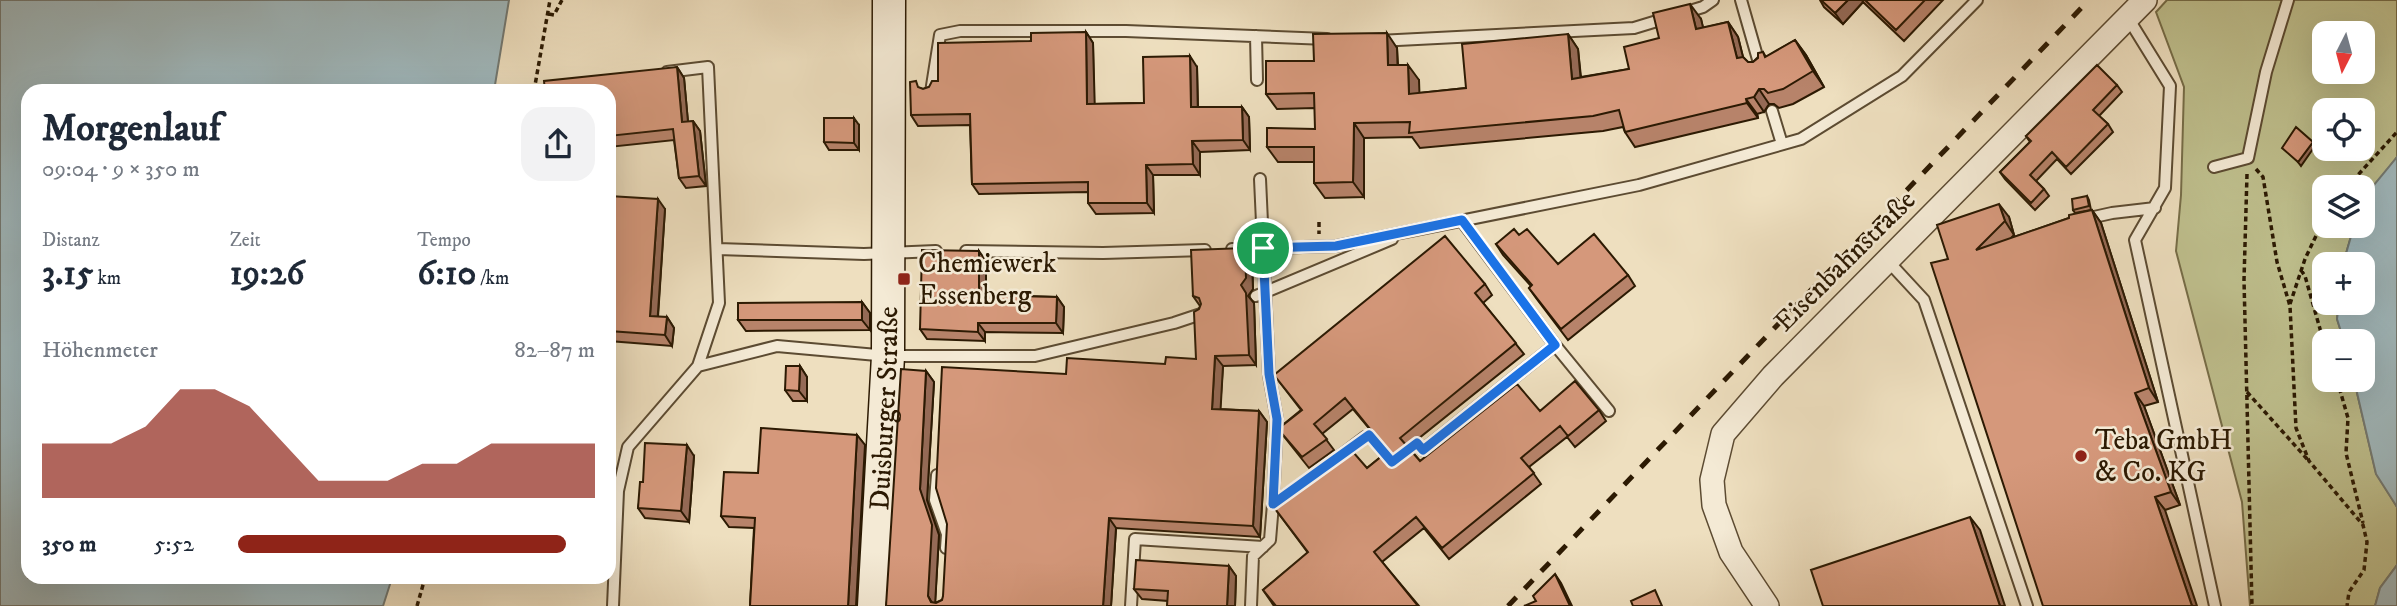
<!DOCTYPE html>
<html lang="de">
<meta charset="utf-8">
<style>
body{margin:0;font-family:"IM FELL DW Pica",serif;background:#f2f2f3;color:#1f2937;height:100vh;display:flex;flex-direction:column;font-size:26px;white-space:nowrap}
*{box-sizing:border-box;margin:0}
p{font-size:23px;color:#747a83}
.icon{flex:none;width:38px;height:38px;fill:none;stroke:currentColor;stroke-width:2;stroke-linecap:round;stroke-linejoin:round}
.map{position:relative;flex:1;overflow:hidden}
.panel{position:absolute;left:21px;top:84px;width:595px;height:500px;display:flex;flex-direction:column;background:#fff;border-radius:21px;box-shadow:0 7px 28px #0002}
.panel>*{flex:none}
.needle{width:46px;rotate:186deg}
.fabs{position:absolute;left:2312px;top:21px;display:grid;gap:14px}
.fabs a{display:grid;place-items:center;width:63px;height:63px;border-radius:14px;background:#fff;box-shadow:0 7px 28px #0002;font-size:35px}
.pin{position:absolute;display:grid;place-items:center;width:60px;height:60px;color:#fff;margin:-30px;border:4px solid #fff;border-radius:50%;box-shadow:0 2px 7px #0007}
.round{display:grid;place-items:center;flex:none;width:74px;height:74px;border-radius:21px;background:#f2f2f3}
.head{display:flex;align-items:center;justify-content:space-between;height:119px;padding:0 21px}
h1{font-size:38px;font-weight:700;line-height:52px}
.metrics{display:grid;grid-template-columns:repeat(3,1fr);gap:10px;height:119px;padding:7px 21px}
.metrics div{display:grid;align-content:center}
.metrics b{font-size:35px;font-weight:700}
.metrics small{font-size:19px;font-weight:400}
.metrics p{font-size:19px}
.chart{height:196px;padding:14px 21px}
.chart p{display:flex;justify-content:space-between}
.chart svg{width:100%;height:126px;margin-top:7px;fill:#8f2418;opacity:.7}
ul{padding:0 21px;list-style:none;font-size:23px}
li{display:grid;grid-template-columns:112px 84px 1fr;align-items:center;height:52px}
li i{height:18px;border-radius:9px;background:#8f2418}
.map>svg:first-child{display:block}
.green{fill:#bfc08e;stroke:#766d48;stroke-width:2;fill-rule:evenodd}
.water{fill:#a0b9be;stroke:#727973;stroke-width:2}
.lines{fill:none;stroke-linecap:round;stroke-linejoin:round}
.lane-casing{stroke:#5c4b32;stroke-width:14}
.street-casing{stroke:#5c4b32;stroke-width:26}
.secondary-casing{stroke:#2c1a03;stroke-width:35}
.path{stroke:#2c1a03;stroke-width:3.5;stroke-dasharray:5 3.5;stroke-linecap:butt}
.lane{stroke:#f4ead5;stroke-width:10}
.street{stroke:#f4ead5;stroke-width:23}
.secondary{stroke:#f4ead5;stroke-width:32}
.rail{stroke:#2c1a03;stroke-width:5;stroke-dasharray:12 12;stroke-linecap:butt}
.wall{fill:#b7836a;stroke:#2c1a03;stroke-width:2}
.shaded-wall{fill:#956a56;stroke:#2c1a03;stroke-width:2}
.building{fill:#d5987b;stroke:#2c1a03;stroke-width:2}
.route-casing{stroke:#fff;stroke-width:14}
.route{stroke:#1a73e8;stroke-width:9}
.poi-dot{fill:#8f2418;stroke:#f4ead5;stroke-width:2.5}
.labels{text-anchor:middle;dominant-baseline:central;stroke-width:5;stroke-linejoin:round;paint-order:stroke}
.street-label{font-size:28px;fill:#2c1a03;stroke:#f4ead5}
.poi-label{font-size:28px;fill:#2c1a03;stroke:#f4ead5;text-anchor:start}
</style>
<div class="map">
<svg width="2397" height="606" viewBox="0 0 2397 606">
<rect width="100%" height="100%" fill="#eedfbf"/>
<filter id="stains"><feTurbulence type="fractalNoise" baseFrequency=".00286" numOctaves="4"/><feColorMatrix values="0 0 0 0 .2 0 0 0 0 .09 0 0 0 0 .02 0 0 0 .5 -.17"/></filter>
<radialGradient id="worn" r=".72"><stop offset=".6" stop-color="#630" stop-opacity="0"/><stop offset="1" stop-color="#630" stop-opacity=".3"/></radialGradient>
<path class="green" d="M2167 0H2397V157L2363 201 2362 187H2324V226H2354L2343 264H2324V303H2339L2337 319 2344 341H2324V380H2354L2376 473 2397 507V565L2380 588 2375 606H2250L2242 502 2176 251 2181 195 2184 87 2156 12ZM2324 33H2362V72H2324ZM2324 110H2362V149H2324Z"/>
<path class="water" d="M0 0H509L494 91H28V578H392L383 606H0Z
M2397 157V507L2376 474 2354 380H2362V341H2344L2337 319 2339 303H2362V264H2343L2354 226H2362L2364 197Z
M2397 565V606H2375L2380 588Z"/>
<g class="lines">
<g class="lane-casing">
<path id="lane" d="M1741 0 1761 70
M2128 18 2170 86 2165 188 2135 240 2215 606
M1256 36 1257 80
M1378 41 1634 28 1703 7 1713 0
M667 72 708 67 719 303 698 366
M931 92 940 35 960 31H1126L1327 39
M1772 111 1782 144
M2214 167 2248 158 2266 72 2288 0
M1260 179 1269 375 1277 419 1273 504
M2085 219 2112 213 2155 208
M1462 221 1555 345 1609 411
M718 249 864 254 936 251
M1232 249 1336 246 1639 185 1801 139 1902 76 1977 0
M966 251 1103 253 1205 250
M1887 260 1924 300 2027 606
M1256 296 1392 239
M1423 450 1555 345
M1340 456 1365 437
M937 475 935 500 947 534 946 548
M613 606 618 491 628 447 698 366 777 346 888 356H1035L1174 323 1201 314
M1131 606 1135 539 1263 547
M1251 606 1253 556 1270 540 1273 504 1299 486"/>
</g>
<g class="street-casing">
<path id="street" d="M1767 606 1731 552 1714 505 1712 480 1723 434 1773 376 2145 0"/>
</g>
<g class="secondary-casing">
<g id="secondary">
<path id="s1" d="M874 606 888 356 889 0"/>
</g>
</g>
<path class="path" d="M549 14 554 15 562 0
M534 91 550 0
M2256 169 2263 177 2277 262 2290 306 2296 428 2309 461 2363 525 2367 542 2364 570 2349 592 2347 606
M2247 174 2244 280 2252 606
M2347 187 2397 132
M1319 222V234
M2301 270 2305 276 2324 343
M2290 304 2305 259 2324 219
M2337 380 2348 418 2346 453 2363 523
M2247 392 2308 460
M1376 443 1387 456
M417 606 425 578"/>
<use href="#lane" class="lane"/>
<use href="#street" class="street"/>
<use href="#secondary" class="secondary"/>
<path class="rail" d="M1508 606 2089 0"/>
</g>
<path class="wall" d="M1820 0H1943L1904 41 1863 2 1843 24 1824 7Z
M1701 19 1703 28 1728 22 1738 37 1743 57 1748 62H1753L1763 52 1766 57 1795 40 1806 55 1824 87 1793 104 1779 108 1774 104H1769L1764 112 1757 114 1758 118 1635 147 1625 132 1623 127 1603 131 1420 148 1412 137 1364 138V197L1325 198 1314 183V162H1278L1267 147 1315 129V108L1277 109 1266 94 1314 61 1397 48 1398 65 1419 80V93L1466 88 1568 34 1578 49 1581 77 1629 69 1659 38Z
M1086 32 1093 43 1094 104 1144 103 1197 67 1198 107H1242L1249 117 1250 150 1200 152V175H1153L1154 213 1096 214 1088 203V192L979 194 972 184 970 125 918 126 911 115 920 88 923 89 929 87 938 81 1031 41Z
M677 67 684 78 688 122 693 121 700 131 706 186 686 188 679 178 674 140 609 147V91Z
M2117 85 2122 92 2099 116 2108 124 2113 132 2071 174 2057 159 2036 181 2044 189 2049 196 2035 210 2005 179 2000 172 2030 142 2026 136Z
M859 125V150H829L824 142Z
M609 196 665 209 658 317H667L674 328 672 346 609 341Z
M2087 196 2089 200 2091 210 2075 213 2073 210Z
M2092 210 2101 223 2158 402 2144 406 2180 505 2165 510 1948 259 2009 217 2014 235 2011 238Z
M1519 235 1558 264 1628 275 1635 286 1568 340 1536 298 1529 288 1531 286 1503 255 1496 244Z
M1252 259 1253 289 1248 296 1254 303 1256 365 1223 366 1220 409 1259 411 1267 422 1260 537 1116 528 1111 606H886L926 371 934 382 927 500 939 535 935 603 942 600 1066 374 1165 364 1196 359 1199 309 1200 306 1193 296Z
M986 261V295L1057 297 1064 307 1063 333 985 332V341L927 339 920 329Z
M1485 284 1492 295 1483 303 1524 354 1408 447 1420 461 1540 411 1599 410 1606 421 1575 447 1567 437 1529 467 1541 484 1449 559 1424 528 1382 562 1419 606H1274L1263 590 1308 553 1273 506 1367 468 1388 451 1353 409 1322 434 1334 450 1309 468 1278 429 1301 410 1274 375Z
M862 302 870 313V330L746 331 738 320Z
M800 366 807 377V401H793L785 390Z
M857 435 865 445 856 606H750L754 528 729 527 721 516 758 473Z
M694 456 689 522 645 518 638 508 643 482Z
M1229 566 1236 576 1235 606H1167L1168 601 1142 599 1134 589Z"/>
<path class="shaded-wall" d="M1848 0H1862L1863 2 1843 24 1835 13Z
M1690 4 1701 19 1707 44 1696 29Z
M1728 22 1738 37 1747 73 1737 58Z
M1086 32 1093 43 1095 114 1087 104Z
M1387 33 1397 48 1398 80 1388 65Z
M1568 34 1578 49 1582 94 1572 79Z
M1795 40 1806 55 1824 87 1813 71Z
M1190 56 1197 67 1198 118 1191 107Z
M1408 65 1419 80 1420 109 1409 94Z
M677 67 684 78 689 133 682 122Z
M1759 89 1769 104 1764 112 1754 97Z
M1746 99 1757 114 1758 118 1747 103Z
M1242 107 1249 117 1250 150 1243 140Z
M854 118 859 125V150L854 143Z
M693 121 700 131 706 186 699 176Z
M1354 123 1364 138V197L1353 182Z
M1192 141 1200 152V175L1193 164Z
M2313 142 2315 146 2301 166 2298 162Z
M1146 165 1153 175 1154 213 1147 203Z
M658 199 665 209 657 327 650 316Z
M1999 204 2009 217 2014 235 2005 221Z
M2092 210 2101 223 2158 402 2149 388Z
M1245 248 1252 259 1253 289 1248 296 1254 303 1256 365 1249 355 1241 285Z
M979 251 986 261V305L979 295Z
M1057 297 1064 307 1063 333 1056 323Z
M862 302 870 313V330L862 320Z
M667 317 674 328 672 346 665 335Z
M978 323 985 332V341L978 332Z
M1215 356 1223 366 1220 419 1212 409Z
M800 366 807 377V401L799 391Z
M926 371 934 382 927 500 939 535 935 606H934L928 596 920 489Z
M2135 393 2144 406 2180 505 2171 492Z
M1259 411 1267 422 1260 537 1253 526Z
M857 435 865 445 856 606H848Z
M687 445 694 456 689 522 681 511Z
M2155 497 2165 510 2197 606H2192Z
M1970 517 1980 530 2005 606H2000Z
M1109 518 1116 528 1111 606H1103Z
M1229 566 1236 576 1235 606H1227Z
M1555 574 1561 583 1572 606H1570Z"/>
<path class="building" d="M1821 0H1848L1835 13Z
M1865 0H1925L1896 30Z
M1690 4 1696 29 1728 22 1737 58 1743 57 1748 62H1753L1758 58V53L1763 52 1765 57 1795 40 1813 71 1783 89 1768 93 1764 89H1759L1754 97 1746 99 1747 103 1625 132 1619 110 1593 116 1409 133 1410 122 1354 123 1353 182 1314 183V147H1267V128L1315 129 1314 93 1266 94V61H1314L1313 34 1387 33 1388 65H1408L1409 94 1466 88 1462 44 1568 34 1572 79 1629 69 1624 47 1659 38 1653 13Z
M1086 32 1087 104 1144 103 1143 57 1190 56 1191 107H1242L1243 140 1192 141 1193 164 1146 165 1147 203H1088V182L972 184 970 114 911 115 910 82 916 81 918 87 923 89 929 87 932 81H938V43L1031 41V33Z
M2097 65 2117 85 2093 110 2108 124 2066 167 2052 152 2030 175 2044 189 2031 203 2000 172 2031 141 2026 136Z
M677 67 682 122 693 121 699 176 679 178 673 129 609 136V91H545L544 81Z
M824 118H854V143L824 142Z
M2296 127 2313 142 2298 162 2282 148Z
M609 196 658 199 650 316 667 317 665 335 609 331Z
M2087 196 2089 206 2073 210 2072 199Z
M1999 204 2005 221 1976 250 2069 218V215L2092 210 2149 388 2135 393 2171 492 2155 497 2192 606H2043L1931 263 1948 259 1937 225Z
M1514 229 1519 235 1527 229 1558 264 1594 234 1628 275 1561 329 1529 288 1532 285 1496 244Z
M1445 236 1485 284 1475 293 1516 343 1400 438 1420 461 1517 384 1540 411 1575 381 1599 410 1568 436 1560 426 1521 458 1534 473 1442 548 1416 517 1374 552 1418 606H1276L1263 590 1308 552 1273 506 1314 472 1312 470 1347 445 1367 468 1388 451 1345 398 1314 424 1327 439 1302 457 1278 429 1302 410 1274 375Z
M1245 248 1246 278 1241 285 1246 293 1249 355 1215 356 1212 409 1259 411 1253 526 1109 518 1103 606H886L901 369 926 371 920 489 932 525 928 596 931 602 936 603 942 600 943 596 947 524 936 488 942 367 1066 374 1067 358 1165 364 1166 357 1196 359 1194 312 1199 309 1201 304 1199 298 1193 296 1191 250Z
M922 250 979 251V295L1057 297 1056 323H978V332L920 329Z
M862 302V320H738V303Z
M786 366H800L799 391 785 390Z
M761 428 857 435 848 606H750L755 518 721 516 724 472 758 473Z
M645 443 687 445 681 511 638 508 640 482H643Z
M1970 517 2000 606H1823L1811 570Z
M1136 560 1229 566 1227 606H1167L1168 591 1134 589Z
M1555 574 1570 606H1524L1536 601 1533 596Z
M1655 590 1662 606H1633L1631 601Z"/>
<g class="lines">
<g class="route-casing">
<path id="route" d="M1462 220 1555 345 1423 450 1417 443 1392 462 1369 435 1273 504 1277 419 1269 374 1263 248 1336 246Z"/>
</g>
<use href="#route" class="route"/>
</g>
<g class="poi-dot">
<rect x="897" y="272" width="14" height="14" rx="3.5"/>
<circle cx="2081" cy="456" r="7"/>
</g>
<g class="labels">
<g class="street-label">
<text transform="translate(1845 261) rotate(-45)">Eisenbahnstraße</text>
<text stroke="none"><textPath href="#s1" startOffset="198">Duisburger Straße</textPath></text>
</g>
<g class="poi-label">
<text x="918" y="263">Chemiewerk<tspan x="918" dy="32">Essenberg</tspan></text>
<text x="2095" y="440">Teba GmbH<tspan x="2095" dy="32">&amp; Co. KG</tspan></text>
</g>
</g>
<rect width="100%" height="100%" filter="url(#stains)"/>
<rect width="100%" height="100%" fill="url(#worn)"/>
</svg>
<div class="fabs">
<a><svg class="needle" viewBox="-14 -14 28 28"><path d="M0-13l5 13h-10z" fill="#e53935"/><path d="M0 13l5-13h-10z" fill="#747a83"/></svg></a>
<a><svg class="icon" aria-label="locate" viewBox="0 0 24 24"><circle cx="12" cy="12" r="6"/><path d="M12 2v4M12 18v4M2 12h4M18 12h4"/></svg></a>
<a><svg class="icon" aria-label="layers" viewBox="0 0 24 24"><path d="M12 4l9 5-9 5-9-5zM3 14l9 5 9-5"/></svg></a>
<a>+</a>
<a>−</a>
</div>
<div class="pin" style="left:1263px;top:248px;background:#1e9e55"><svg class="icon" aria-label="arrive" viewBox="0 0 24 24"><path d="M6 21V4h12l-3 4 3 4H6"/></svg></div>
<section class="panel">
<div class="head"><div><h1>Morgenlauf</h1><p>09:04 · 9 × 350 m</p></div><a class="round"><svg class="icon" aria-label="share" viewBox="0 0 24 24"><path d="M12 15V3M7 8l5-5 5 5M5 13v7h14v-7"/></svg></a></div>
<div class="metrics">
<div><p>Distanz</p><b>3.15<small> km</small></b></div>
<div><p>Zeit</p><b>19:26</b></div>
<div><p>Tempo</p><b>6:10<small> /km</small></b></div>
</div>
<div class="chart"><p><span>Höhenmeter</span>82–87 m</p>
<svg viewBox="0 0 160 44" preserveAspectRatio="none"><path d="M0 44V25L10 25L20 25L30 19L40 6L50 6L60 12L70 25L80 38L90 38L100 38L110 32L120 32L130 25L140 25L150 25L160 25V44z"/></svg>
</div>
<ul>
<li><b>350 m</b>5:52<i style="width:92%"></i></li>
</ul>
</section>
</div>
